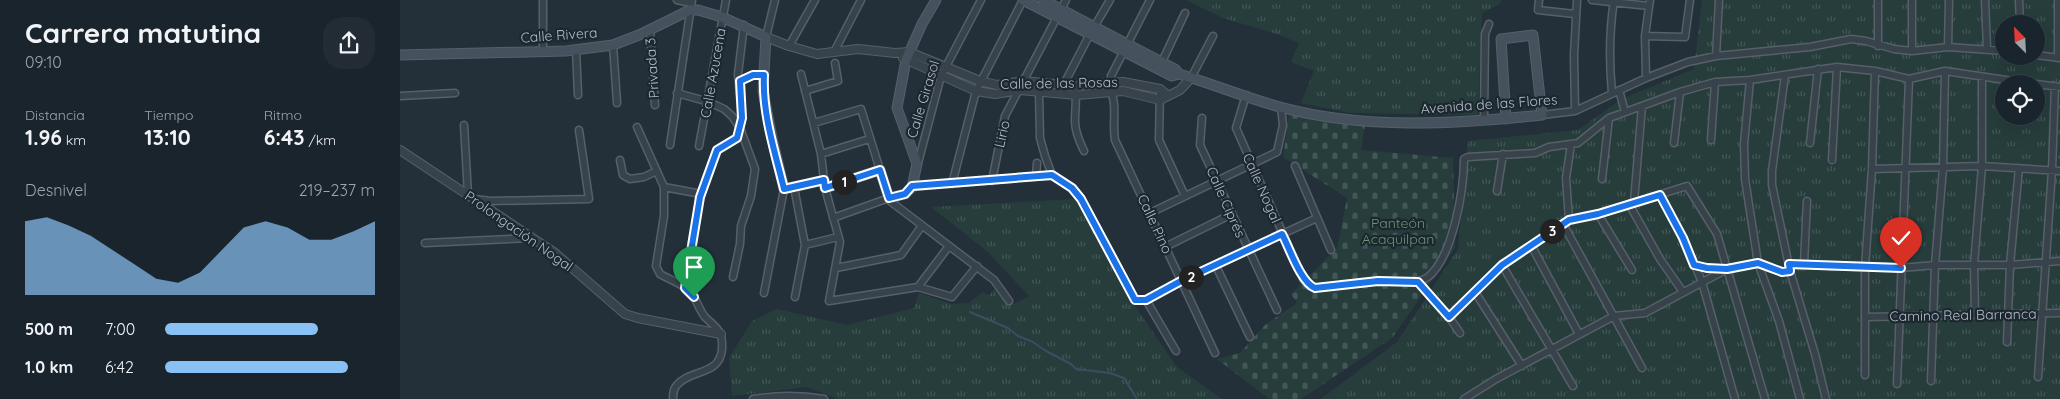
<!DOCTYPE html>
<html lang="es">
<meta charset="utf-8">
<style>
body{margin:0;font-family:Quicksand,sans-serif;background:#232c34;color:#f1f3f6;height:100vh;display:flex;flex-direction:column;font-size:19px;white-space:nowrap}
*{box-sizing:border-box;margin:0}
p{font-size:16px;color:#9fa4a9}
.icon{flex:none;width:28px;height:28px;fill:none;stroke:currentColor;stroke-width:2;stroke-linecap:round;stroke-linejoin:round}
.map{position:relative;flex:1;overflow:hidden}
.side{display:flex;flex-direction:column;background:#1a242c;width:400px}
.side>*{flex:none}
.needle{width:32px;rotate:336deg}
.fabs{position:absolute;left:1595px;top:15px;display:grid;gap:10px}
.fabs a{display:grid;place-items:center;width:50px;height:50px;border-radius:50%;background:#1a242c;box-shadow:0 5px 20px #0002,0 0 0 1px #384148;font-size:25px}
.pin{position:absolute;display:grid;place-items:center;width:42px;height:42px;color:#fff;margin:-51px -21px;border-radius:50% 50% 50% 0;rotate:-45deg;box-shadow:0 0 5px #0007}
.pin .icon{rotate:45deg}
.km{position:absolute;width:25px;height:25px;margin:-12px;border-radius:50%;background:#222;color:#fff;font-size:14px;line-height:25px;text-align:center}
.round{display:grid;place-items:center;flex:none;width:52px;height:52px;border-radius:20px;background:#232c34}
.overview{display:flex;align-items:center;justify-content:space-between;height:85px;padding:0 25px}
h1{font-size:28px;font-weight:700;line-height:38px}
.stats{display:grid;grid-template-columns:repeat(3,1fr);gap:8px;height:85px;padding:5px 25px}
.stats div{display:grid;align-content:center}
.stats b{font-size:21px;font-weight:700}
.stats small{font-size:14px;font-weight:400}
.stats p{font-size:14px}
.chart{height:140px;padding:10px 25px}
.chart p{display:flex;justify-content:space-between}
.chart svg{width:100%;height:90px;margin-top:5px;fill:#8ac1f4;opacity:.7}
ul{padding:0 25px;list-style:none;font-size:16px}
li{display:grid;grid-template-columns:80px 60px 1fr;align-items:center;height:38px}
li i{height:12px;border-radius:6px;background:#8ac1f4}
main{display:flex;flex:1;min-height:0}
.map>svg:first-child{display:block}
.grass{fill:url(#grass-tufts);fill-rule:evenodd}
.cemetery{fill:url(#cemetery-stones)}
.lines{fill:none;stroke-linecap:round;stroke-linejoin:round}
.stream{stroke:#374f61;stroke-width:2}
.minor-casing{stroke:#556069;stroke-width:9}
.tertiary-casing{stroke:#556069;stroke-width:10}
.secondary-casing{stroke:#556069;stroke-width:11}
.minor{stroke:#37424b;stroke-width:6}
.tertiary{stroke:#37424b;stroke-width:8}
.secondary{stroke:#45525e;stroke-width:9}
.route-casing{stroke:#fff;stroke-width:10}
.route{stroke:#1a73e8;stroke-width:6}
.labels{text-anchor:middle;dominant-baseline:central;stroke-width:4.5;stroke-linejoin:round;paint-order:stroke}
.street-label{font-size:14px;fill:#b2bdc6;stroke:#1c2730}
.park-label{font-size:14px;fill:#6a976f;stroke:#1c2730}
</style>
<main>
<section class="side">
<div class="overview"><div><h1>Carrera matutina</h1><p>09:10</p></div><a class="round"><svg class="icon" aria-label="share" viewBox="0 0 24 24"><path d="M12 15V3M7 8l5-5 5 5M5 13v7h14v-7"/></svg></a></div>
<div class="stats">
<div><p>Distancia</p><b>1.96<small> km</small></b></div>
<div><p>Tiempo</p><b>13:10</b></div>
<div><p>Ritmo</p><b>6:43<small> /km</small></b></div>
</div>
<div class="chart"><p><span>Desnivel</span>219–237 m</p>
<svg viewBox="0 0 160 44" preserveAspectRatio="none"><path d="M0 44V8L10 6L20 10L30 15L40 22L50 29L60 36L70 38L80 33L90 22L100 11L110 8L120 11L130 17L140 17L150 13L160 8V44z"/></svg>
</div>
<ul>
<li><b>500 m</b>7:00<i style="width:73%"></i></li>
<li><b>1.0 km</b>6:42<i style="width:87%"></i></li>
</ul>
</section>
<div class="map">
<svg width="1660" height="399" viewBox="0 0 1660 399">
<defs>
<pattern id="grass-tufts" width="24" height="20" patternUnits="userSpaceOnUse" patternTransform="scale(1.25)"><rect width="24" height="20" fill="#263d3c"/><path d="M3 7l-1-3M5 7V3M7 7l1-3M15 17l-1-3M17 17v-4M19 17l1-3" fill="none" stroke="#435757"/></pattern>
<pattern id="cemetery-stones" width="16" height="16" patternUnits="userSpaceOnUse" patternTransform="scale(1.25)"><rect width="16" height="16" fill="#263d3c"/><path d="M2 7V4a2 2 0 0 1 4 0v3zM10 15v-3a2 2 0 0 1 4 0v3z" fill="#435757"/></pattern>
</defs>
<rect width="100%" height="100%" fill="#23303a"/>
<path class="grass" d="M786 0H1101L1100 4 1082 13 1078 115 951 113 901 103 914 71 891 62 899 43 877 34 823 18Z
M1302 0H1660V399H921L997 342 1058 249 1068 141 1178 130 1222 99 1294 69ZM1604 24H1636V56H1604ZM1604 84H1636V116H1604Z
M677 199 735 306 777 367 822 399H438L407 387 332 396 329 358 352 321 377 309 447 325 514 308 519 293 551 304 569 303 583 292 589 296 595 288 610 306 629 296 588 252 531 207Z"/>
<path class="cemetery" d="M889 115 965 126 961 150 1053 158 1055 248 992 338 901 399H869L817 359 840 353 865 325 897 303 891 294 937 248 947 198 883 157Z"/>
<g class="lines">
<path class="stream" d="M570 312 608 328 618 336 633 342 646 351 671 364 676 369 710 373 724 378 737 399"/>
<g class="minor-casing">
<path id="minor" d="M277 0 291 3
M750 0 711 76C709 86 713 95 714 104 715 116 713 128 715 140L815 353
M1139 0 1138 10 1175 14
M1192 0 1249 6
M1478 0V46
M1585 0 1587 48
M1619 0 1620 24
M250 30 255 105
M1245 36 1285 37 1290 0
M366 37 375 0
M213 45 217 103
M389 46 415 0
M1548 47 1549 0
M176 50 178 95
M1512 51V0
M143 52V1
M434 52 461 0
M1636 55 1660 58
M1316 56 1319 0
M1658 58V0
M760 66 785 13
M401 74 421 154 424 180
M1385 75 1372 171V185L1390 271 1415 354 1426 399
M791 78 813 36
M1246 78 1245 36 1250 0
M1350 80 1344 144 1345 179 1358 263 1379 321 1400 399
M340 81 353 75H364
M664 84 690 34 710 0
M1636 84 1660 87
M675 86C677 98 675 109 675 121 675 132 679 141 684 151
M760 89 759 140 785 196
M1219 90 1225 112
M405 91 438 81 435 63
M639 92 640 138 645 156 652 175 673 188 681 199 735 300H746L781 281 917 218
M277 93 309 102 324 109 332 116 340 128 355 169 351 196 341 226 340 244 333 277
M1212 93C1209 61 1209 32 1214 0
M846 95 836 128 903 279 909 286 915 288 978 281 1018 282
M0 96 55 93
M1175 111 1174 55 1177 0
M1142 115 1175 111 1246 78 1288 62 1316 56 1410 47 1451 39 1466 41 1494 49 1512 51 1548 47 1604 51
M802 118 800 145 877 310
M1084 120 1085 34 1089 24
M414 123 461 109 480 170
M64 125 68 195
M237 127 264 187V216L256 266 260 274C272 281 285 284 294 297 298 304 300 311 305 317 317 329 323 330 322 349 320 376 290 369 277 385 273 389 273 394 273 399
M1311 140 1315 82
M1274 143 1280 92
M1410 143 1418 69
M270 145 292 0
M299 146 326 0
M421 154 469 139
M220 160 223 175 230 179 244 177 257 171
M1432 160 1437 67
M518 163 541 76 581 0
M895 166 931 250
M1472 169 1582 166 1660 171
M636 176 637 163
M1202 179 1209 118
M592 181 605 116 666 0
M552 184 576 91 623 0
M264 187 296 193 300 197
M394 187 405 245 395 297
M512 187 652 175
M425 188 440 242 429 301 518 287 549 246
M1097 191 1103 154
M1260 195 1283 238 1302 282 1335 399
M74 199 91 201 189 199 179 130
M1234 202 1242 106
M1229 204 1260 259 1283 292
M750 213 877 152 883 125 881 107
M1198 214 1232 270
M433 218 489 198 490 201 594 280 609 301
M1169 220 1166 178 1171 144
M1163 224 1242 368
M25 243 130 238
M405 245 438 237
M1131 245 1179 334
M765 247 832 214
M1404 263 1407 201
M1389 264 1501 268 1535 265H1610L1660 261
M1102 265 1173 386
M1294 265 1307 268 1325 269
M816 266 850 337
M436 268 501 255 521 227
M1018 282C1021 280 1026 279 1028 277 1053 257 1064 189 1064 159L1068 157 1135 153 1149 147 1178 143 1209 118 1280 92 1315 82 1350 80 1437 67 1475 71 1509 79 1545 71 1633 84
M1018 282 1049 317 1060 333
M518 287 552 297 577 266
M285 288 300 197 317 150 337 138 342 118 338 74 344 25
M1075 292 1122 366
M364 293 384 189
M746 300 776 351
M1575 314 1574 265 1582 166V78
M1049 317 1102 265 1169 220 1198 214 1287 186 1317 234 1365 399
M1466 317 1660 313
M1607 342 1610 265 1619 168
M1465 375V267L1472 169 1475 71
M1638 377 1652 170 1655 86
M1531 381 1535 265 1543 168 1545 71
M1497 384 1509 79
M353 399C377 395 401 395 424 399
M1064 399 1096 379 1214 316 1245 313 1327 269 1358 263 1382 272 1390 271"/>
</g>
<g class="tertiary-casing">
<path id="tertiary" d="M366 37 389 46 417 54 458 49 495 53 509 52 580 81 597 85 623 81 675 86 723 82 760 89 767 95
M503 58 576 91 595 94 620 90 677 95 723 91 760 100 780 90 791 78
M0 150 155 253 225 314 238 318 321 334"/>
</g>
<g class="secondary-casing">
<path id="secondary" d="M623 0 772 76 779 74C813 84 846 98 880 107 964 130 1057 124 1142 115L1133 35 1101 39 1106 119
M643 0 775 69 779 74
M0 55 166 51 213 45 239 35 290 10H298L322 17 366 37 363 91 372 138 384 189 424 180 425 188 480 170 489 198 505 194 512 187 517 164 497 108 506 60 522 24 536 0"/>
</g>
<use href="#minor" class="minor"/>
<use href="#tertiary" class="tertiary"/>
<use href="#secondary" class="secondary"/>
</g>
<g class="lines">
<g class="route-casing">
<path id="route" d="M294 297 285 288 300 197 317 150 337 138 342 118 340 81 353 75H364C362 113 375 152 384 189L424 180 425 188 480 170 489 198 505 194 512 186 652 175 672 188 681 199 735 300H746L781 281 882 234C889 247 901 283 915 288L978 281 1018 282 1049 317 1102 265 1169 220 1198 214 1260 195 1283 238 1294 265 1307 268 1327 269 1358 263 1382 272 1390 271 1389 264 1501 268"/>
</g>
<use href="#route" class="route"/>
</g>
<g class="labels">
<g class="street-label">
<text transform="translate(159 35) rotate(-4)">Calle Rivera</text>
<text transform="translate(252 68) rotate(-94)">Privada 3</text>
<text transform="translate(313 73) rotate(-80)">Calle Azucena</text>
<text transform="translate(659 83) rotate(-1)">Calle de las Rosas</text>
<text transform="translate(523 99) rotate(-73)">Calle Girasol</text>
<text transform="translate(1089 104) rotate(-4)">Avenida de las Flores</text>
<text transform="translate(602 134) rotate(-77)">Lirio</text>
<text transform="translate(862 188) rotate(66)">Calle Nogal</text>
<text transform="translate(826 202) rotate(66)">Calle Ciprés</text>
<text transform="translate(755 224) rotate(65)">Calle Pino</text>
<text transform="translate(119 231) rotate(35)">Prolongación Nogal</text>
<text transform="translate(1563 315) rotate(-1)">Camino Real Barranca</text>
</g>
<g class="park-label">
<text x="998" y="223">Panteón<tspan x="998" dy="16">Acaquilpan</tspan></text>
</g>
</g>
</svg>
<div class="fabs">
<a><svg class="needle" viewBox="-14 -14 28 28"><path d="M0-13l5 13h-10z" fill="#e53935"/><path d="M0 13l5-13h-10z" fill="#9fa4a9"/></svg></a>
<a><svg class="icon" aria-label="locate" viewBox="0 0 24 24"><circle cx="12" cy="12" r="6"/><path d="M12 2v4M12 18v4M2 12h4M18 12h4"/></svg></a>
</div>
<div class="pin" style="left:294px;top:297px;background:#1e9e55"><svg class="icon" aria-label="arrive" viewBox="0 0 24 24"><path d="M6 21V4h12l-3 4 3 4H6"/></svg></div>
<div class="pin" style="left:1501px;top:268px;background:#d93025"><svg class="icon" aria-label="check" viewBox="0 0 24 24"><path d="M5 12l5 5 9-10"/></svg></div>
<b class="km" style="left:444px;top:182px">1</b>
<b class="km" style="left:791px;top:277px">2</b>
<b class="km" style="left:1152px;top:231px">3</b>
</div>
</main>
